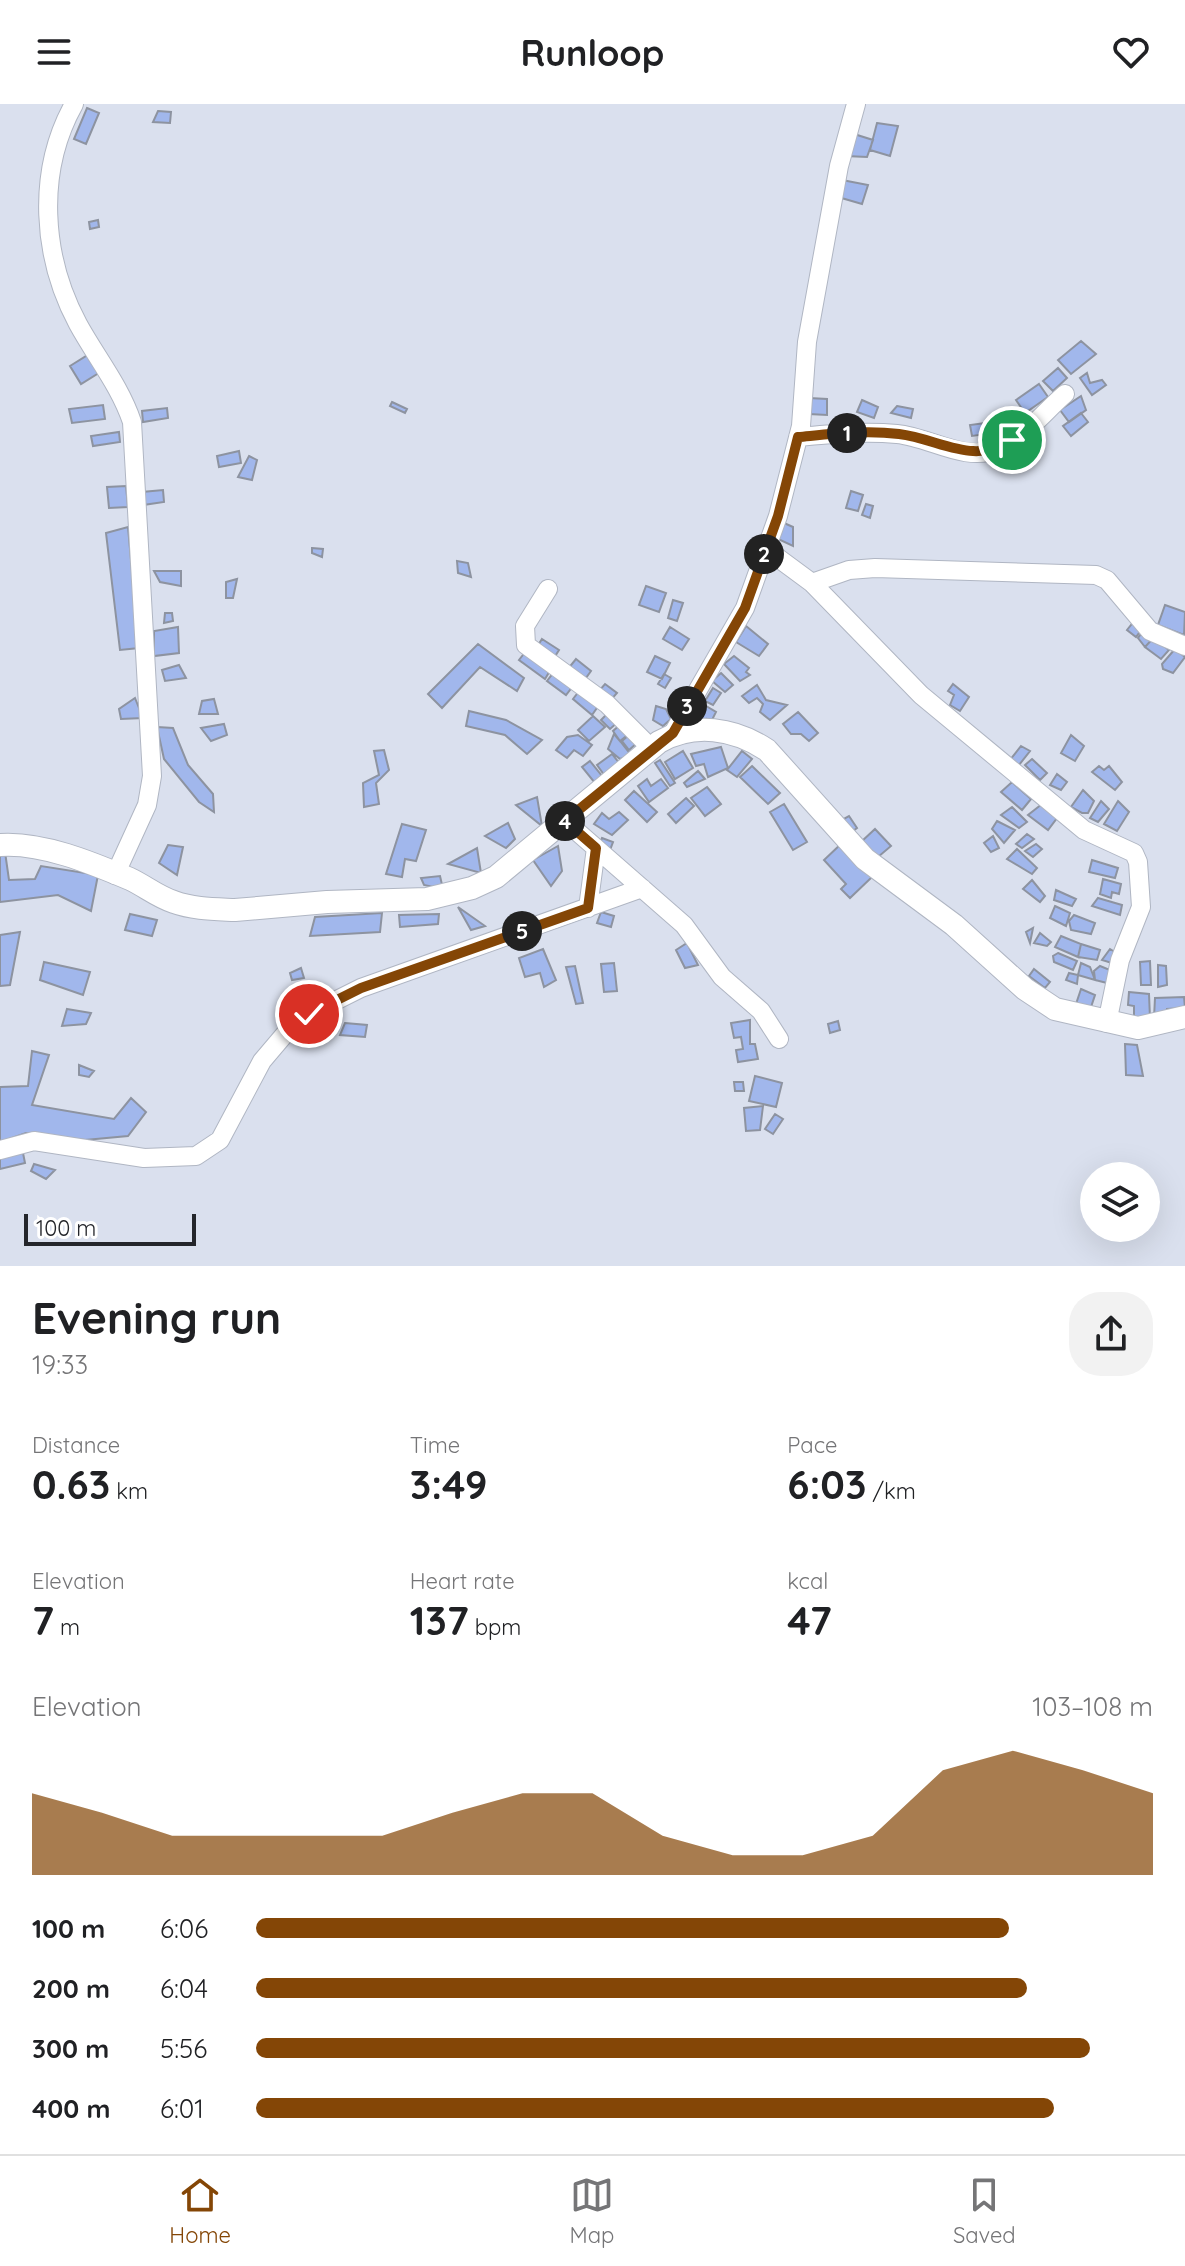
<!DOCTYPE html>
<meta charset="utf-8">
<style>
body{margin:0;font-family:Quicksand,sans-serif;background:#f2f2f2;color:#202124;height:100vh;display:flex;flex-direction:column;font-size:30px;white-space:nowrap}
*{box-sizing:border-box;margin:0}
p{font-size:26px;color:#757577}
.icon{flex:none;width:44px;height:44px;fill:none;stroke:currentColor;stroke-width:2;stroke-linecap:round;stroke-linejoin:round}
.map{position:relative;height:1162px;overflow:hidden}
.side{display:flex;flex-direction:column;background:#fff;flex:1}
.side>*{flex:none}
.buttons{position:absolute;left:1080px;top:1058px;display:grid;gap:16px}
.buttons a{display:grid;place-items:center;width:80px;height:80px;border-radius:50%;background:#fff;box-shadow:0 8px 32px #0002;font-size:40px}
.scale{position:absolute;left:24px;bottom:20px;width:172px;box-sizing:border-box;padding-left:8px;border:4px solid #24262b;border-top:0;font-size:22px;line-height:28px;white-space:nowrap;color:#24262b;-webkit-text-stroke:6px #fff;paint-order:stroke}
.pin{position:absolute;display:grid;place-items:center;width:68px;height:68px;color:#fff;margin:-34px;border:4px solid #fff;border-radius:50%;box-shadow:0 2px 8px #0007}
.km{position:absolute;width:40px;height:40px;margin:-20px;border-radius:50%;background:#222;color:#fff;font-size:22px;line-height:40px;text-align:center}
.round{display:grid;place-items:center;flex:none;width:84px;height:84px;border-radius:32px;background:#f2f2f2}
.summary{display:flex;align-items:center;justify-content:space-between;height:136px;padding:0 32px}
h1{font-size:44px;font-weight:700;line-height:60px}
.stats{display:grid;grid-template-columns:repeat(3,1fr);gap:12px;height:136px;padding:8px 32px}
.stats div{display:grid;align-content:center}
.stats b{font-size:40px;font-weight:700}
.stats small{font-size:22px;font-weight:400}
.stats p{font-size:22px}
.chart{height:224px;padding:16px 32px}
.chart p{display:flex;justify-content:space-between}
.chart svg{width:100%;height:144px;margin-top:8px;fill:#844606;opacity:.7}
ul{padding:0 32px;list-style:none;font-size:26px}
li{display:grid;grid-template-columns:128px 96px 1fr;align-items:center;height:60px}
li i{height:20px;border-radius:10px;background:#844606}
header{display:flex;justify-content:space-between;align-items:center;height:104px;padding:0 32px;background:#fff;font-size:36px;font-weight:700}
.tabs{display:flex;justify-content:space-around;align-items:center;height:112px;border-top:2px solid #e0e0e0;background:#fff;font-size:22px;color:#757577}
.tabs a{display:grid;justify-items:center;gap:4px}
.tabs .current{color:#844606}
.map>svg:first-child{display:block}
.building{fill:#a1b7ec;stroke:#8d93a0;stroke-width:2}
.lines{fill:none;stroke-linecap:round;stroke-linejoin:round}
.minor-casing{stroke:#b0b6c3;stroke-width:20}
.major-casing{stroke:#b0b6c3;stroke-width:24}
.minor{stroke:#fff;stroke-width:18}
.major{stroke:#fff;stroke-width:22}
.route-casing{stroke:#fff;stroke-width:16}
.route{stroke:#844606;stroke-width:10}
</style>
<header><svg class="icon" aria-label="menu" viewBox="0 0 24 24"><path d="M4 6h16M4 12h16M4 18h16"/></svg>Runloop<svg class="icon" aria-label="heart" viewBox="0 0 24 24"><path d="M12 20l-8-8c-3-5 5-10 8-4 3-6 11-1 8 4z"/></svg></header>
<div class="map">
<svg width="1185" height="1162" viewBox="0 0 1185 1162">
<rect width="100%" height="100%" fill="#dae0ee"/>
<path class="building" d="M87 4 99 9 86 40 74 35Z
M158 7 171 8 170 19 153 18Z
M877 19 898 22 890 52 870 46Z
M854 30 873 36 867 53 846 52Z
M842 76 868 81 862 100 838 93Z
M98 116 99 123 90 125 89 118Z
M1081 237 1096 250 1071 270 1058 256Z
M91 249 102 267 81 280 70 262Z
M1058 264 1067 274 1053 287 1043 277Z
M1087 269 1090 279 1102 276 1106 281 1092 291 1080 274Z
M1039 280 1048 293 1025 309 1016 296Z
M1081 292 1086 306 1069 318 1060 306Z
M809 294 827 295V311L809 310Z
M862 296 878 303 874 314 857 308Z
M392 298 407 305 405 309 390 302Z
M103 301 105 315 72 319 69 305Z
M897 302 913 305 911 314 891 309Z
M167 304 168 314 143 318 142 307Z
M1081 309 1088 318 1071 332 1063 322Z
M993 318 994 329 972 332 970 321Z
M119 328 120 338 93 342 91 332Z
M239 347 241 359 219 363 217 352Z
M249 352 257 356 252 376 238 373Z
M126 382 128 403 109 404 107 383Z
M163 386 164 398 143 401 142 388Z
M851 387 863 391 858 407 846 404Z
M866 400 873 402 870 414 862 411Z
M784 419 793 423V442L778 435Z
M128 423 139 544 120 546 106 429Z
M312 444 323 445 322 453 312 449Z
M457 457 468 459 471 473 458 469Z
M154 467H181V482L160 478Z
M237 475 233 494H226V478Z
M646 482 666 489 659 508 639 501Z
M673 496 683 499 677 517 668 514Z
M1165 501 1185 508 1184 531 1158 521Z
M165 509H172L173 517 164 519Z
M1139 511 1147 518 1136 533 1127 526Z
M1149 519 1159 528 1145 543 1138 534Z
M746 522 768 540 759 552 736 538Z
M178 523 179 549 154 552V527Z
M670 523 689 535 682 546 663 535Z
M1153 534 1169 546 1161 555 1145 543Z
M542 535 559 546 552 557 535 546Z
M478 540 524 574 517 587 480 563 442 604 428 590Z
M1175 545 1185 553 1173 569 1163 565 1162 560Z
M526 547 551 565 545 575 519 556Z
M655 552 670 559 662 575 647 568Z
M734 552 749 564 746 568 750 571 740 577 724 560Z
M576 555 591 567 583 578 567 566Z
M179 561 186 574 165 577 162 566Z
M554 568 573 582 566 591 547 577Z
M721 569 733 581 725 588 712 577Z
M664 570 671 574 665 584 658 580Z
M605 580 617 589 610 597 598 588Z
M953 580 969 593 960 607 950 601 954 591 948 587Z
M757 581 766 596 787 601 770 616 760 608 763 600 757 594 749 599 742 592Z
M713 584 721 589 713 601 705 597Z
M580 586 599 601 592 611 573 595Z
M135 594 143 614 121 615 119 605Z
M214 595 218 610H199L202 597Z
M701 599 716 608 711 618 707 615 705 619 694 610Z
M656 602 666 605 671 615 663 622 653 616Z
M469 607 506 616 542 636 527 650 505 631 466 622Z
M609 608 618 618 610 625 601 616Z
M798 608 818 629 809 637 801 630H791L783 620Z
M593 612 605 623 589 637 578 626Z
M224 620 227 631 211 637 201 624Z
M621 620 629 630 620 637 613 627Z
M157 623 173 624 188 661 213 690 214 708 199 698 164 655Z
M614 630 620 637 631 651 620 655 608 645Z
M630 630 637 639 629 646 622 637Z
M578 631 592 641 583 652 574 646 567 654 556 646 567 633Z
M1071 631 1084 642 1075 657 1061 649Z
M1021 642 1030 647 1019 661 1010 656Z
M721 643 728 664 708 673 704 660 696 662 691 650Z
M384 646 389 666 376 679 379 700 364 703 363 679 379 671 374 647Z
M683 647 693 664 675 675 665 658Z
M742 647 752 655 737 673 727 666Z
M612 650 620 660 605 672 597 661Z
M1032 655 1047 669 1040 676 1025 661Z
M660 656 675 679 670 682 655 659Z
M590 657 606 677 599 684 582 663Z
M752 662 780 689 768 700 740 673Z
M1099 662 1104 666 1109 662 1122 678 1115 686 1092 668Z
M698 667 705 675 687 683 684 679Z
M1057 670 1067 678 1061 686 1050 681Z
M647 675 651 682 661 675 668 684 649 698 638 682Z
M1012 678 1031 695 1022 706 1001 688Z
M707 683 721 700 705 712 691 694Z
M1083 686 1094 697 1088 709H1082L1071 703Z
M634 687 657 708 647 718 625 696Z
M537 693 542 722 516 701Z
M686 694 694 702 676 719 668 710Z
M1101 697 1109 705 1098 718 1090 714Z
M1118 697 1129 708 1117 727 1104 720Z
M784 700 807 738 793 746 770 708Z
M1042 700 1057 714 1048 726 1028 711Z
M1012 703 1027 718 1019 724 1001 711Z
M619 708 628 716 612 731 594 720 602 709 609 715Z
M849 712 857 724 849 730 838 718Z
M997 717 1015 726 1004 739 992 725Z
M508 719 515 735 506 744 485 732Z
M402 720 426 726 416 757 405 755 402 773 386 770Z
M875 725 891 742 878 753 861 738Z
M1027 730 1034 735 1022 744 1016 740Z
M993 732 999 744 991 748 984 739Z
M602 734 613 738 607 754 596 750Z
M841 740 872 773 850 794 841 785 846 780 824 756Z
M1036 740 1042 745 1033 753 1025 747Z
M168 741 183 743 177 771 159 759Z
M558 742 562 767 551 782 533 756Z
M477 744 481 769 448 760Z
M1017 745 1037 764 1032 770 1007 755Z
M5 748 9 776 35 775 41 762 98 771 91 807 58 791 0 798V749Z
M1092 756 1118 764 1115 774 1089 768Z
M440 772 443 785 424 781 421 774Z
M1103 775 1121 780 1119 790 1112 788 1111 794 1100 790Z
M1032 776 1045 792 1040 798 1023 785Z
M1056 786 1076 795 1072 802 1054 796Z
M1098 794 1122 801 1120 811 1092 802Z
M1055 802 1070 809 1066 822 1050 814Z
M458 803 485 822 471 826Z
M601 808 614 812 611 823 597 819Z
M382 809 380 828 310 832 315 813Z
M130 810 157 816 152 832 125 826Z
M439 810 438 820 400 823 399 811Z
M1074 811 1095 819 1091 830 1071 826 1069 817Z
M1033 824 1030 839 1026 828Z
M20 828 10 881 0 882V831Z
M1040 829 1051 838 1047 842 1034 839Z
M1061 832 1081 840 1078 853 1055 843Z
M687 839 698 861 685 864 676 846Z
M1081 840 1100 846 1097 856 1078 853Z
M543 845 556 876 544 883 540 869 525 873 519 854Z
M1110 845 1118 850 1115 860 1102 856Z
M1058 849 1077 857 1073 866 1054 858 1053 852Z
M1150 857 1151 881H1141L1140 858Z
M44 858 90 868 83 891 40 876Z
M614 859 617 887 604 888 601 860Z
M1081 859 1090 863 1095 876 1078 871Z
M1158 861 1166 862 1167 881 1158 883Z
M575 862 583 899 576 900 566 863Z
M1100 862 1110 866 1107 879 1095 876 1094 867Z
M301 864 304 874 292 876 290 869Z
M1034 865 1050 878 1045 884 1029 872Z
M1069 869 1078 871 1077 880 1066 876Z
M1081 885 1095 891 1091 903 1076 900Z
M1129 888 1149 890 1150 914 1134 913V902L1128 901Z
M1184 893 1185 904 1167 905V914H1154L1155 894Z
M67 905 91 909 86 920 62 922Z
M336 910 335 917 312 924 311 915Z
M750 916V940H755L758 955 738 958 736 946 743 945 741 933 734 934 731 919Z
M838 917 840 926 830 929 828 920Z
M345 919 367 921 365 933 340 931Z
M1125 940 1137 941 1143 972 1126 971Z
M32 947 49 951 32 1001 114 1015 131 994 146 1008 128 1032 85 1036 26 1029 0 1038V983L28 982Z
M79 961 94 967 89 973 79 971Z
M755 972 782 979 776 1003 749 997Z
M734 978H743L744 987H735Z
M763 1002 760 1026 746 1027 744 1004Z
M775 1010 783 1015 773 1030 765 1025Z
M23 1049 25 1059 0 1065V1053Z
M34 1060 55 1066 46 1075 31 1067Z"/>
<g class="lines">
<g class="minor-casing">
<path id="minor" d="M74 0C36 68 42 153 78 220 96 253 120 282 132 318L152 672 147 701 115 771
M798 333C831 330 864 327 897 330 930 333 965 359 998 345 1023 335 1045 307 1065 290
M766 445 812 479 849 466 875 464 1096 471 1107 476 1150 527 1185 542
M812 479 921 591 1084 726 1134 749 1138 758 1141 803 1120 856 1107 919
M548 485 525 522 526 541 607 600 651 644
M672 631 745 504 778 412 801 322 807 238 839 62 856 0
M565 717 684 821 722 873 761 907 779 935
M588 804 596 744
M0 1046 34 1037 144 1054 196 1052 220 1036 262 957 290 924 309 910 361 884 642 784"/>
</g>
<g class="major-casing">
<path id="major" d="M0 741C42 738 92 759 130 775 145 782 158 793 174 798 193 805 215 805 235 806L327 798 427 795 472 784 496 773 659 638C694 618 734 624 767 646L865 755 954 821 1025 885 1055 905 1138 924 1185 913"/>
</g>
<use href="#minor" class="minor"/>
<use href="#major" class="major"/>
</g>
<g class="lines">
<g class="route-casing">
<path id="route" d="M309 910 361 884 588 804 596 744 565 717 673 629 745 504 778 412 798 333C832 330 865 326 899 330 940 335 973 362 1012 336"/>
</g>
<use href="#route" class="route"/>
</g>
</svg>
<div class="buttons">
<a><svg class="icon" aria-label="layers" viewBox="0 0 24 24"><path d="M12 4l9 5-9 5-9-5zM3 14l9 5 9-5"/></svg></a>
</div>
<div class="scale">100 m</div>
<div class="pin" style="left:1012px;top:336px;background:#1e9e55"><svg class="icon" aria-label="arrive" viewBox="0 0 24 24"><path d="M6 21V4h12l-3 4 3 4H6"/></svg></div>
<div class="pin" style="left:309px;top:910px;background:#d93025"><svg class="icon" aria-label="check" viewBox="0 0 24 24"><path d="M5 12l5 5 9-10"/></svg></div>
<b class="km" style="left:847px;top:329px">1</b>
<b class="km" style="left:764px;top:450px">2</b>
<b class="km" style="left:687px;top:602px">3</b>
<b class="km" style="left:565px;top:717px">4</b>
<b class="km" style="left:522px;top:827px">5</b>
</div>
<section class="side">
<div class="summary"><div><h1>Evening run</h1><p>19:33</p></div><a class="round"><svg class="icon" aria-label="share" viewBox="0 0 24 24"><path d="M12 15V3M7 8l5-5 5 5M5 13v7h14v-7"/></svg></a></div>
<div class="stats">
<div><p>Distance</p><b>0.63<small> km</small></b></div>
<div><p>Time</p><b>3:49</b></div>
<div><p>Pace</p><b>6:03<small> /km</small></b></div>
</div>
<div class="stats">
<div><p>Elevation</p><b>7<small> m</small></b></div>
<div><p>Heart rate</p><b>137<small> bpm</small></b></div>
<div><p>kcal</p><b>47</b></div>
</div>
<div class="chart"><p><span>Elevation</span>103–108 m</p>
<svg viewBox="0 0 160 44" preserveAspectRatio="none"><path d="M0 44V19L10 25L20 32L30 32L40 32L50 32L60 25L70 19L80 19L90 32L100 38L110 38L120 32L130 12L140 6L150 12L160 19V44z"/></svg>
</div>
<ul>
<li><b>100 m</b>6:06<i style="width:84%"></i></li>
<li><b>200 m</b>6:04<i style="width:86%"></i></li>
<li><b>300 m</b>5:56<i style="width:93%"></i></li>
<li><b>400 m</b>6:01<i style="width:89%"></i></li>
</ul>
</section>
<nav class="tabs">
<a class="current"><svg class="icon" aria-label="home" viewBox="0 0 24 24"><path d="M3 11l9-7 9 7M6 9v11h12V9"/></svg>Home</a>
<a><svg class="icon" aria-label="map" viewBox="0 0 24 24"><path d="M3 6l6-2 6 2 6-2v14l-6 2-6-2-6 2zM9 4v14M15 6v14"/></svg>Map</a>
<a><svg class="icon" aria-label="saved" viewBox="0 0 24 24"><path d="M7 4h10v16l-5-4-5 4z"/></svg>Saved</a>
</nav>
